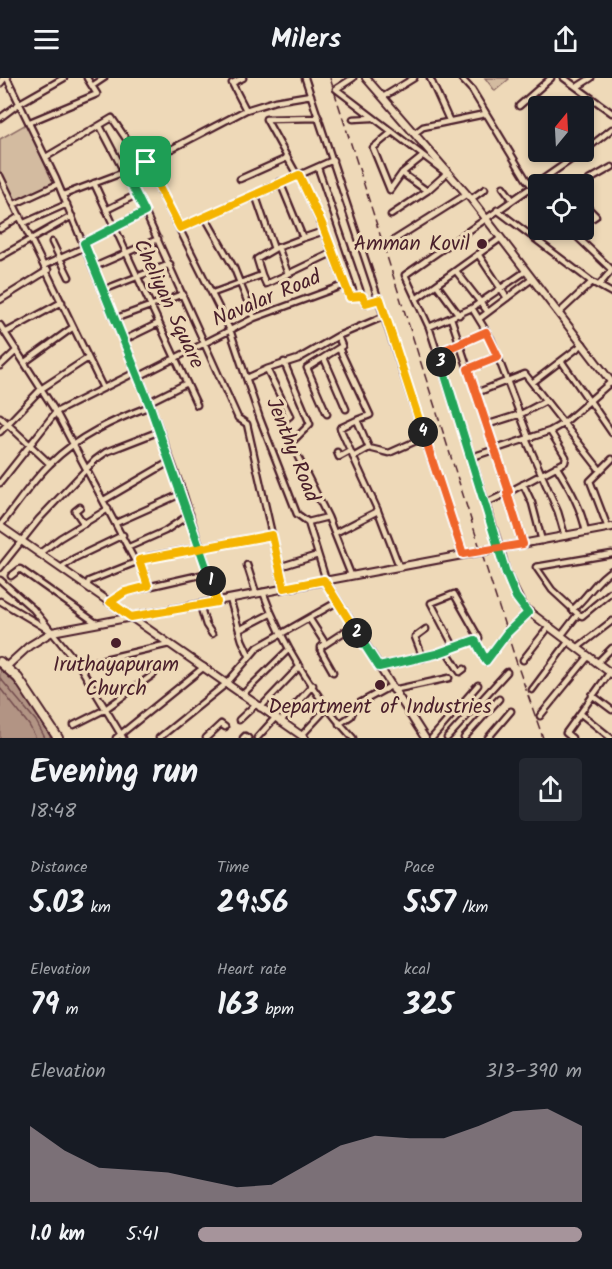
<!DOCTYPE html>
<meta charset="utf-8">
<style>
body{margin:0;font-family:Kalam,sans-serif;background:#242831;color:#f1f3f6;height:100vh;display:flex;flex-direction:column;font-size:22px;white-space:nowrap}
*{box-sizing:border-box;margin:0}
p{font-size:20px;color:#9ea1a6}
.icon{flex:none;width:33px;height:33px;fill:none;stroke:currentColor;stroke-width:2;stroke-linecap:round;stroke-linejoin:round}
.map{position:relative;height:660px;overflow:hidden}
.side{display:flex;flex-direction:column;background:#171b24;flex:1}
.side>*{flex:none}
.needle{width:39px;rotate:18deg}
.buttons{position:absolute;left:528px;top:18px;display:grid;gap:12px}
.buttons a{display:grid;place-items:center;width:66px;height:66px;border-radius:6px;background:#171b24;box-shadow:0 3px 9px #0003;font-size:30px}
.pin{position:absolute;display:grid;place-items:center;width:51px;height:51px;color:#fff;margin:-26px;border-radius:12px;box-shadow:0 3px 9px #0006}
.km{position:absolute;width:30px;height:30px;margin:-15px;border-radius:50%;background:#222;color:#fff;font-size:16px;line-height:30px;text-align:center}
.round{display:grid;place-items:center;flex:none;width:63px;height:63px;border-radius:6px;background:#242831}
.summary{display:flex;align-items:center;justify-content:space-between;height:102px;padding:0 30px}
h1{font-size:33px;font-weight:700;line-height:45px}
.stats{display:grid;grid-template-columns:repeat(3,1fr);gap:9px;height:102px;padding:6px 30px}
.stats div{display:grid;align-content:center}
.stats b{font-size:30px;font-weight:700}
.stats small{font-size:16px;font-weight:400}
.stats p{font-size:16px}
.chart{height:168px;padding:12px 30px}
.chart p{display:flex;justify-content:space-between}
.chart svg{width:100%;height:108px;margin-top:6px;fill:#a6949b;opacity:.7}
ul{padding:0 30px;list-style:none;font-size:20px}
li{display:grid;grid-template-columns:96px 72px 1fr;align-items:center;height:45px}
li i{height:15px;border-radius:8px;background:#a6949b}
header{display:flex;justify-content:space-between;align-items:center;height:78px;padding:0 30px;background:#171b24;font-size:27px;font-weight:700}
.map>svg:first-child{display:block}
.green{fill:#d3bba0;stroke:#8e6d66;stroke-width:1.5}
.water{fill:#b29484;stroke:#886560;stroke-width:1.5}
.lines{fill:none;stroke-linecap:round;stroke-linejoin:round}
.shore{stroke:#744e4f;stroke-width:1.5}
.minor-casing{stroke:#4a1f2b;stroke-width:9}
.major-casing{stroke:#4a1f2b;stroke-width:10}
.highway-casing{stroke:#4a1f2b;stroke-width:12}
.minor{stroke:#eed9b8;stroke-width:4.5}
.major{stroke:#eed9b8;stroke-width:6}
.highway{stroke:#eed9b8;stroke-width:8}
.rail{stroke:#4a1f2b;stroke-width:1.5;stroke-dasharray:9 4.5;stroke-linecap:butt}
.split-1-casing{stroke:#fff;stroke-width:12}
.split-2-casing{stroke:#fff;stroke-width:12}
.split-3-casing{stroke:#fff;stroke-width:12}
.split-4-casing{stroke:#fff;stroke-width:12}
.split-5-casing{stroke:#fff;stroke-width:12}
.split-1{stroke:#22a559;stroke-width:8}
.split-2{stroke:#f5b400;stroke-width:8}
.split-3{stroke:#22a559;stroke-width:8}
.split-4{stroke:#f0652b;stroke-width:8}
.split-5{stroke:#f5b400;stroke-width:8}
.poi-dot{fill:#4a1f2b;stroke:#eed9b8;stroke-width:2}
.labels{text-anchor:middle;dominant-baseline:central;stroke-width:6;stroke-linejoin:round;paint-order:stroke}
.poi-label{font-size:21px;fill:#4a1f2b;stroke:#eed9b8}
.street-label{font-size:21px;fill:#4a1f2b;stroke:#eed9b8}
</style>
<header><svg class="icon" aria-label="menu" viewBox="0 0 24 24"><path d="M4 6h16M4 12h16M4 18h16"/></svg>Milers<svg class="icon" aria-label="share" viewBox="0 0 24 24"><path d="M12 15V3M7 8l5-5 5 5M5 13v7h14v-7"/></svg></header>
<div class="map">
<svg width="612" height="660" viewBox="0 0 612 660">
<rect width="100%" height="100%" fill="#eed9b8"/>
<filter id="ink" filterUnits="userSpaceOnUse"><feTurbulence type="fractalNoise" baseFrequency=".0167" numOctaves="2"/><feDisplacementMap in="SourceGraphic" scale="12" xChannelSelector="R" yChannelSelector="G"/><feConvolveMatrix kernelMatrix="1 2 1 2 8 2 1 2 1" color-interpolation-filters="sRGB"/></filter>
<g filter="url(#ink)">
<path class="green" d="M485 0H508L509 1 495 13Z
M28 45 56 105 16 124 0 96V61Z"/>
<path class="water" d="M0 592C23 608 39 636 51 660H0Z"/>
<g class="lines">
<path class="shore" d="M0 600 36 643 45 660
M0 610 29 647 36 660"/>
<g class="minor-casing">
<path id="minor" d="M7 0 56 101 149 324 183 415 217 523
M243 0 232 5 246 32
M305 0 463 476
M353 0 336 11 446 95
M430 0 449 42
M461 0 472 12 526 101 538 115
M564 0 612 35
M92 8 104 0
M577 9 591 0
M383 19 414 0
M519 28 551 0
M0 40 20 25 64 0
M353 41 372 40
M30 44 97 16 87 0
M100 48 145 134 238 340 247 346 284 510
M415 55 423 49 485 36
M584 73 612 51
M46 79 112 40 143 86
M146 84 230 252 260 341 297 436 308 444 326 502
M318 90 362 218
M402 95 427 113
M297 97 266 41 319 40
M299 97 324 153
M0 98 102 308
M240 101 287 80
M589 102 612 89
M94 105 197 327
M503 109 512 121
M390 112 373 70 391 55
M390 112 402 95 422 79
M255 116 274 171 303 160 280 104
M63 117 135 90 246 32 275 23 311 17
M471 121 485 111
M15 126 58 106
M584 126 596 138 593 140
M106 132 136 117
M497 132 592 204 612 215
M391 137 427 113 447 95
M205 139 234 190 254 240
M24 145 67 126
M180 150 333 82
M0 151 20 138
M570 152 612 192 599 207
M394 162 467 116
M52 164 69 199
M84 165 145 134
M332 175 350 219 362 218 366 225 380 221
M478 176 507 220
M0 179 72 138
M45 187 85 169
M94 189 158 161
M456 193 488 234
M288 196 332 175 324 153 303 160
M262 197 266 206 288 196 278 169
M437 207 459 237
M103 212 170 186
M213 215 262 197 257 181 274 171
M416 221 501 160
M0 222 48 192
M472 230 491 261 529 360
M559 235 592 204
M451 240 509 414
M114 241 183 216
M479 241 532 201
M0 247 56 334 135 483
M429 249 472 230 526 193
M5 255 62 224
M124 262 159 245
M339 270 370 337 357 342
M438 275 486 254
M324 280 346 331
M25 284 72 250
M284 284 310 346 290 366
M562 284 589 323
M0 288 17 272
M267 291 298 281 338 258 385 238
M468 291 498 279
M138 299 254 240 344 207
M247 300 267 291 290 338 281 345 328 439 351 497
M532 305 583 266
M476 315 525 296 600 392
M590 323 612 355
M149 324 187 305
M327 336 307 290 342 268 338 258
M0 339 50 386
M486 347 521 336 546 323
M0 354 41 311 88 280
M526 361 558 434 565 458
M337 374 339 379 350 373
M353 379 369 370
M472 379 550 353 564 345 611 304
M556 388C570 410 581 430 586 454
M0 405 56 334 136 294
M523 406 532 425 542 463
M507 415 565 384 566 379 550 353
M104 422 171 383
M486 425 507 415 523 466
M80 429 75 433 84 446
M378 433 399 488
M308 444 328 439
M116 445 183 415
M0 448C16 428 31 404 50 386 78 358 114 342 150 328
M608 450 590 403 612 381
M335 455 378 433 340 350 357 342 369 370 389 375 425 359
M129 469 165 453 190 436
M500 470 429 249 405 197 582 74
M40 475 60 460 108 431
M139 482 148 508
M247 487 256 515
M279 489 318 477
M0 490 39 441 95 382 106 374 160 353
M61 490 75 480 123 457
M11 498 20 491 96 545
M0 502 33 531 79 587 123 660
M87 508 89 503 149 479 272 457
M263 514C281 564 316 621 353 660
M230 521 242 562 249 577
M0 523 47 551
M110 524 125 514 209 495
M200 527 206 547 212 556
M572 532C587 520 596 501 612 492
M578 536 552 512 536 489 612 476
M578 536 582 538 612 513
M309 540 325 565
M239 552 270 536
M561 558 578 536
M475 562 486 583 507 555 528 535
M577 570 612 543
M446 572 460 594 464 591
M423 580 415 559 426 551
M523 582 548 550
M597 585 612 570
M79 587 169 566
M379 589 436 576 479 560 454 516 431 525 454 569
M333 594 321 573V569L353 548
M393 612 449 600
M532 612 568 564
M242 617 289 571
M592 617 612 632
M260 630 300 588
M581 636 611 660
M540 638 588 579
M239 642 256 626
M280 644 313 607
M339 646 351 638 356 627 391 608
M74 647 104 632 154 596
M302 657 327 630
M116 660 204 589
M159 660 227 605 258 569 337 524
M206 660 221 646 225 649
M243 660 245 658 248 660
M257 660 275 640
M432 660 478 607
M447 660 507 594
M464 660 499 621
M488 660 511 633
M572 660 566 655 610 594"/>
</g>
<g class="major-casing">
<path id="major" d="M366 0 471 121 612 305
M0 5 4 0
M0 448 305 660
M500 470 506 495 523 529 612 596
M324 502 425 660
M6 589 29 568 52 554 612 449"/>
</g>
<g class="highway-casing">
<path id="highway" d="M0 584 18 600 58 660"/>
</g>
<use href="#minor" class="minor"/>
<use href="#major" class="major"/>
<use href="#highway" class="highway"/>
<path class="rail" d="M330 0 518 589 543 660"/>
</g>
</g>
<g class="lines" filter="url(#ink)">
<g class="split-1-casing">
<path id="split-1" d="M146 84 125 94 145 134 84 165 150 328 211 503"/>
</g>
<g class="split-2-casing">
<path id="split-2" d="M211 503 217 524 131 539 110 524 125 514 148 508 139 482 272 457 284 510 324 502 357 555"/>
</g>
<g class="split-3-casing">
<path id="split-3" d="M357 555 379 589 436 576 475 562 486 583 507 555 528 535 516 519 506 495 441 284"/>
</g>
<g class="split-4-casing">
<path id="split-4" d="M423 354 463 476 523 466 507 415 509 414 468 291 498 279 486 254 438 275 441 284"/>
</g>
<g class="split-5-casing">
<path id="split-5" d="M146 84 180 150 299 97 322 146 350 219 362 218 366 225 380 221 423 354"/>
</g>
<use href="#split-1" class="split-1"/>
<use href="#split-2" class="split-2"/>
<use href="#split-3" class="split-3"/>
<use href="#split-4" class="split-4"/>
<use href="#split-5" class="split-5"/>
</g>
<g class="poi-dot">
<circle cx="482" cy="166" r="6"/>
<circle cx="116" cy="565" r="6"/>
<circle cx="380" cy="607" r="6"/>
</g>
<g class="labels">
<g class="poi-label">
<text x="470" y="166" text-anchor="end">Amman Kovil</text>
<text x="116" y="587">Iruthayapuram<tspan x="116" dy="24">Church</tspan></text>
<text x="380" y="629">Department of Industries</text>
</g>
<g class="street-label">
<text transform="translate(267 221) rotate(-23)">Navalar Road</text>
<text transform="translate(168 226) rotate(65)">Cheliyan Square</text>
<text transform="translate(292 372) rotate(68)">Jenthy Road</text>
</g>
</g>
</svg>
<div class="buttons">
<a><svg class="needle" viewBox="-14 -14 28 28"><path d="M0-13l5 13h-10z" fill="#e53935"/><path d="M0 13l5-13h-10z" fill="#9ea1a6"/></svg></a>
<a><svg class="icon" aria-label="locate" viewBox="0 0 24 24"><circle cx="12" cy="12" r="6"/><path d="M12 2v4M12 18v4M2 12h4M18 12h4"/></svg></a>
</div>
<div class="pin" style="left:146px;top:84px;background:#1e9e55"><svg class="icon" aria-label="arrive" viewBox="0 0 24 24"><path d="M6 21V4h12l-3 4 3 4H6"/></svg></div>
<b class="km" style="left:211px;top:503px">1</b>
<b class="km" style="left:357px;top:555px">2</b>
<b class="km" style="left:441px;top:284px">3</b>
<b class="km" style="left:423px;top:354px">4</b>
</div>
<section class="side">
<div class="summary"><div><h1>Evening run</h1><p>18:48</p></div><a class="round"><svg class="icon" aria-label="share" viewBox="0 0 24 24"><path d="M12 15V3M7 8l5-5 5 5M5 13v7h14v-7"/></svg></a></div>
<div class="stats">
<div><p>Distance</p><b>5.03<small> km</small></b></div>
<div><p>Time</p><b>29:56</b></div>
<div><p>Pace</p><b>5:57<small> /km</small></b></div>
</div>
<div class="stats">
<div><p>Elevation</p><b>79<small> m</small></b></div>
<div><p>Heart rate</p><b>163<small> bpm</small></b></div>
<div><p>kcal</p><b>325</b></div>
</div>
<div class="chart"><p><span>Elevation</span>313–390 m</p>
<svg viewBox="0 0 160 44" preserveAspectRatio="none"><path d="M0 44V13L10 23L20 30L30 31L40 32L50 35L60 38L70 37L80 29L90 21L100 17L110 18L120 18L130 13L140 7L150 6L160 13V44z"/></svg>
</div>
<ul>
<li><b>1.0 km</b>5:41<i style="width:100%"></i></li>
</ul>
</section>
